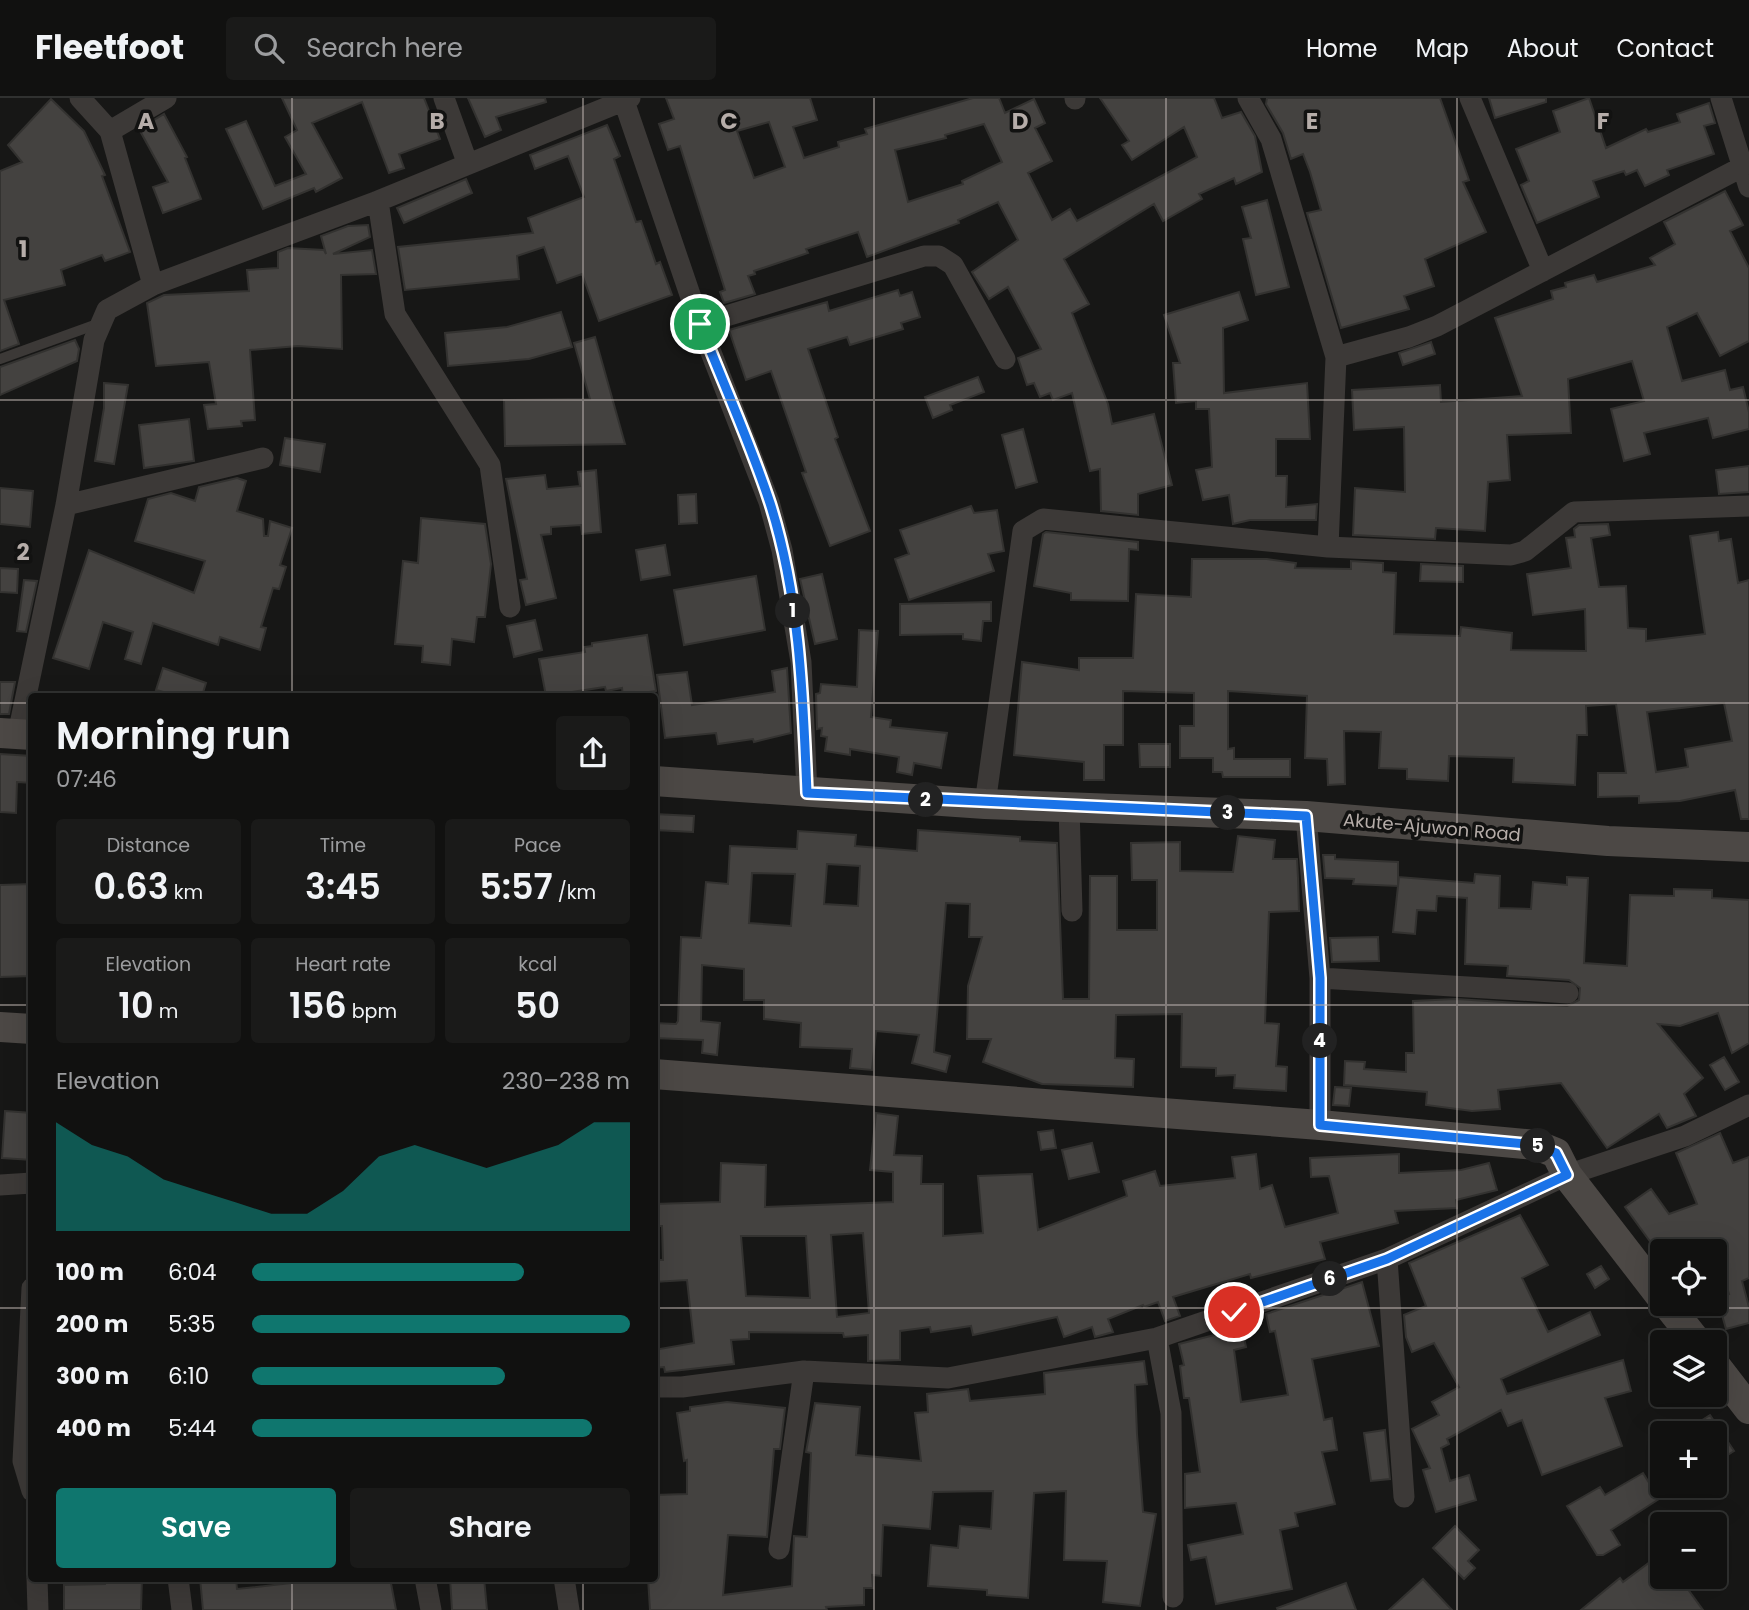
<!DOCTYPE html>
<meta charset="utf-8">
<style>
body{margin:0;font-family:Poppins,sans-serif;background:#1a1a19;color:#f1f3f6;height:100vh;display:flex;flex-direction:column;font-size:26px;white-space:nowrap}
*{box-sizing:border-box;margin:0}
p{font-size:23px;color:#9c9d9f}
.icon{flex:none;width:38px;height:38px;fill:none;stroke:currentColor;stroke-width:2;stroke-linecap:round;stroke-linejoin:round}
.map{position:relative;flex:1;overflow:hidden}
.sheet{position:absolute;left:28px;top:595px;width:630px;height:889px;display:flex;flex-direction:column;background:#111110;border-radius:7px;box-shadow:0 7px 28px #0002,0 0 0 2px #303130}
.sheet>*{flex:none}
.controls{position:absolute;left:1650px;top:1141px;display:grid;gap:14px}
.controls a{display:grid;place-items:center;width:77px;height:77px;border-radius:7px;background:#111110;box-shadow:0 7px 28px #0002,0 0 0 2px #303130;font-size:35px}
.pin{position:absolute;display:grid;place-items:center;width:60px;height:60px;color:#fff;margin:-30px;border:4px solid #fff;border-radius:50%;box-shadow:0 2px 7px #0007}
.km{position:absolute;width:35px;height:35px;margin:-18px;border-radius:50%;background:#222;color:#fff;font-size:19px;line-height:35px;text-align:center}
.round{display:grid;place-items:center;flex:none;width:74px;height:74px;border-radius:7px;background:#1a1a19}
.overview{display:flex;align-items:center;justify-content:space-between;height:119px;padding:0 28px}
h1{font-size:38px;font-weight:600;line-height:52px}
.figures{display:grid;grid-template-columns:repeat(3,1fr);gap:10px;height:119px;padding:7px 28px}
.figures div{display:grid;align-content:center;border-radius:7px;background:#1a1a19;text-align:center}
.figures b{font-size:35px;font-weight:600}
.figures small{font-size:19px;font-weight:400}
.figures p{font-size:19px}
.chart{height:196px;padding:14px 28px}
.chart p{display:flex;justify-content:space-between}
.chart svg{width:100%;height:126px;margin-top:7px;fill:#0f766e;opacity:.7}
.primary-button{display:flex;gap:14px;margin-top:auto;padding:14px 28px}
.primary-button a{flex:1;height:80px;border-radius:7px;background:#0f766e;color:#fff;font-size:28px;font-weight:600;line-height:80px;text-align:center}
.primary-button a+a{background:#1a1a19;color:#f1f3f6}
ul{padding:0 28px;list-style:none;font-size:23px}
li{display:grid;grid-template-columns:112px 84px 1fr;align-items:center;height:52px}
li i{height:18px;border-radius:9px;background:#0f766e}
header{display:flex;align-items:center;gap:42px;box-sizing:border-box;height:98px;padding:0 35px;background:#111110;border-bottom:2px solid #303130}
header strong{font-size:33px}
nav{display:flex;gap:38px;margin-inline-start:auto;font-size:24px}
.search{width:490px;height:63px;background:#1a1a19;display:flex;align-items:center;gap:18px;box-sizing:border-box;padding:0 24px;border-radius:7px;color:#9c9d9f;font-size:26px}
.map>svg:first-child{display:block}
.building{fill:#444240;stroke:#333230;stroke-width:2;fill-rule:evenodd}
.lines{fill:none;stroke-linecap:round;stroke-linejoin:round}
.lane{stroke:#3c3937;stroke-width:10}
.street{stroke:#3c3937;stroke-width:21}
.secondary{stroke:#4c4845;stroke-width:30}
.route-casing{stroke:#fff;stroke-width:14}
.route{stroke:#1a73e8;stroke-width:9}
.grid{fill:none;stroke:#b6ada9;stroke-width:2;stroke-opacity:0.55}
.labels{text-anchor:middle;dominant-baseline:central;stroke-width:7;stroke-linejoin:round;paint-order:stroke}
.street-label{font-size:18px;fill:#b6ada9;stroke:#121211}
.grid-label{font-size:23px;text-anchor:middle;font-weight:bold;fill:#b6ada9;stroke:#121211;stroke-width:7;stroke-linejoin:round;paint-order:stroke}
</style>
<header>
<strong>Fleetfoot</strong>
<div class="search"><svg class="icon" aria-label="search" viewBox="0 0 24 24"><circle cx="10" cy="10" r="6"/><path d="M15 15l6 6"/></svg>Search here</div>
<nav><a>Home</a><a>Map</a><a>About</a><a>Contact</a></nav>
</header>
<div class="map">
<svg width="1749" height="1512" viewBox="0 0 1749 1512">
<rect width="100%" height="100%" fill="#171716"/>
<path class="building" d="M282 0H424L440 41 399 56 404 70 389 75 362 4 312 25 342 80 316 94 314 90 263 111 226 31 246 23 275 88 306 76 285 39 297 32Z
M468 0H545L546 4 496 19 501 32 485 39Z
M666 0H810L817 22 793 29 804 60 839 49 838 44 867 36 865 31 973 0H999L1005 15 1034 1 1045 25 1035 30 1052 63 1028 75 1052 122 1070 111 1077 123 1197 59 1184 29 1132 62 1122 47 1129 43 1100 0H1214L1222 20 1241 14 1255 38 1262 74 1236 86 1234 80 1199 96 1202 101 1163 123 1154 106 1064 161 1089 206 1072 215 1108 306 1112 326 1154 316 1172 387 1138 396V417L1101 413 1100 371 1090 373 1072 295 1053 302 1050 295 1040 299 1034 285 1027 287 1018 260 1041 251 1008 189 989 201 972 174 1018 142 998 104 958 122 959 125 867 159 858 134 806 151 808 155 754 173 755 176 748 178 755 196 724 205 720 194 725 192 680 48 668 52 659 26 674 21ZM769 24 785 69 754 80 737 33ZM984 26 1002 64 962 83 963 86 908 104 895 52 946 40 945 37Z
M1267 0H1440L1469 82 1463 84 1486 134 1425 161 1434 188 1404 198 1409 211 1341 230 1307 115 1321 112 1310 74 1303 56 1291 61 1283 35 1266 6Z
M1489 0H1546V4L1495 20Z
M1589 0 1606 50 1646 31 1648 34 1680 24 1677 16 1709 5 1715 25 1704 28 1714 56 1667 72 1669 77 1645 88 1637 72 1626 77 1624 73 1593 83 1599 99 1537 125 1521 87 1529 83 1516 51 1560 34 1553 13Z
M51 1 84 33 105 77 102 78 130 154 105 163 102 157 61 172 65 187 4 202 19 246 0 253V73L22 64 8 47Z
M164 16 187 59 185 60 201 101 163 115 153 89 168 84 139 31Z
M607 27 620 58 614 61 636 124 641 123 656 166 660 164 672 197 599 223 582 176 557 185 544 149 517 158 519 181 405 192 398 149 533 135 528 120 584 99 568 58 535 71 530 57Z
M466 81 472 95 404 125 397 110Z
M1725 93 1743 127 1730 133 1749 170V243L1720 258 1697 215 1667 229 1682 283 1725 272 1730 292 1743 289 1749 314V331L1713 340 1708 320 1644 335 1650 356 1624 363 1611 311 1644 303 1632 263 1568 281 1571 335 1507 337 1510 382 1488 384 1485 433 1436 430 1435 441 1353 437 1355 390 1405 394 1404 329 1354 332 1352 292 1440 287 1441 304 1522 298 1495 220 1553 201 1551 193 1566 189 1565 185 1594 177 1597 184 1655 167 1650 160 1675 146 1664 124Z
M1267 102 1289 189 1256 197 1243 141 1251 140 1242 109Z
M368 127 370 139 333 156 372 152 376 176 341 177 342 251 298 248 250 252 255 322 241 323 242 328 208 331 204 307 216 306 209 264 156 268 147 205 164 197 249 193 247 172 278 170V154L288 150 324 152 326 156 321 138 348 128Z
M898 192 900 198 912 194 920 219 901 225 903 231 850 247 847 239 808 251 838 339 835 341 870 433 830 448 802 375 806 374 771 273 746 282 729 232 827 204 829 213Z
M1239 194 1248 222 1223 230 1224 295 1307 285 1310 341H1276V378H1287L1286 409 1317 406 1316 422H1250L1233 426 1229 397 1203 402 1196 372 1212 369 1209 311H1196V303L1176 305 1173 265H1180L1164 217Z
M561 214 572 249 529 261 448 268 445 235 507 229Z
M595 239 625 346 505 348 504 302 590 301 574 245Z
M75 242 79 251 77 263 0 297V269Z
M1431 244 1435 256 1403 267 1399 255Z
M978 279 984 294 950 307 952 312 933 320 925 299Z
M104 285 128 287 114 366 95 363 104 310Z
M189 321 194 363 144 370 139 327Z
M1023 331 1037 384 1016 390 1002 337Z
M285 340 325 346 320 374 280 367Z
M1749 368V394L1719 396 1716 372Z
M596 372 601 434 582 436 581 427 551 429V436L541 437 556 500 526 507 520 482 527 481 506 381 545 377 547 391 580 388 578 374Z
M237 380 246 383 237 413 263 421 264 438H268L270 423 292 430 280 467 286 469 279 491 273 490 261 529 266 530 260 552 220 539 218 547 153 525 141 566 125 561 133 534 103 524 89 571 53 560 89 452 194 495 205 463 135 443 148 401 171 395 195 403 199 389Z
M0 390 33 393 30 429 0 426Z
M696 396 697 425 679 426 678 397Z
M971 408 974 415 997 412 1004 453 988 456 994 473 909 502 895 461 909 456 900 432Z
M421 420 485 426 491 466 485 519H477L474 544 452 541 450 567 422 564 423 548 395 546 403 463 418 465Z
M1608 426 1610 437 1591 440 1599 489 1626 488 1628 530 1646 531V543L1705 536 1690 438 1718 434 1719 443 1731 441 1738 485 1749 482V721H1741L1735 692 1680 703 1639 705V698L1598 699V675H1626L1616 606 1586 608 1587 637H1577L1575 687 1513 684 1514 660 1449 658 1448 683 1407 681V671L1379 670 1381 634 1344 633 1345 686 1328 687 1327 661 1305 660 1307 598 1228 593V651L1234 650V661H1290V679H1223L1222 674H1213V660H1180V628H1194V595L1123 593V647H1104V682H1084V664L1014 657 1022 564 1079 572V560H1133L1136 496 1191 499 1192 461H1267L1296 465 1295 470 1351 471V463L1383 465V474L1396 475 1394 536 1460 538 1461 529 1512 535 1511 552 1586 553 1585 511 1533 517 1527 476 1571 470 1566 440 1575 439 1574 431 1579 427ZM1724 605 1732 643 1685 651 1688 669 1656 674 1647 614Z
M1046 434 1138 444V452L1129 451 1128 503 1071 502V495L1034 488 1043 436Z
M665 447 670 477 641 482 636 452Z
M1421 466 1463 468V484L1420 483Z
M0 470 18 471 17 495 0 494Z
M822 476 837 541 815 546 800 481Z
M756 478 765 532 684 547 674 492Z
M24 482 37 483 26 534 17 533Z
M991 504V523H983L981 543 963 541V536L900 537V506Z
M535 522 542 552 514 559 507 528Z
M859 532 878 533 871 619 891 622 890 629 947 635 941 670 914 665 912 677 897 674 899 659 850 651V657L825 653 827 639 821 638 822 630 817 631 816 596 820 595 821 586 857 589Z
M647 537 656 593 623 598 622 590 606 593 605 589 546 598 539 561 585 554 584 549 592 548V545Z
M163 570 206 585 202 598H179L156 592Z
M787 570 791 635 754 644 753 641 718 646 716 635 665 640 657 577 687 574 692 607 775 594 772 573Z
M0 584H15L9 616H0Z
M1139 646H1170V669H1140Z
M0 656 32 658V685L17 684 16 715 0 714Z
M654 716 694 718 693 734 654 732Z
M918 732 1020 739V743L1057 745 1063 901H1089L1090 778H1117V832H1157V782H1132L1131 745 1180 744V773L1233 774 1238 738 1275 742 1273 761H1297L1298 780 1299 813 1269 814 1265 925 1279 926 1276 968 1287 969 1286 993 1234 990 1235 977 1216 978V970L1181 969 1182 916 1116 917 1115 960 1134 961 1133 989 1042 986 983 964 991 941H967L968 888 982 839H969L970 806 946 805 934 954 950 958 946 974 912 965 919 937 876 933 872 972 850 970 852 951 800 949 801 925 764 921V902H744V871L702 867 701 923 720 925 717 957 702 955 703 942 654 940V925L676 926 678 923 681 839 701 840 706 784 728 786 730 748 797 751 798 733 856 737 855 748 917 753ZM827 766 860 768 858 808 824 806ZM752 775 795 776 791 828 749 825Z
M1323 757H1335V761L1398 764V788L1353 786 1354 781 1325 780Z
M1475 776 1500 778 1499 810 1531 811 1533 784 1567 787V779L1588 780 1584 865 1627 868 1630 797 1674 798V791L1712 792V800L1749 802V945L1732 955 1718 915 1680 928 1658 926 1703 980 1684 996 1696 1018 1667 1030 1659 1016 1607 1050 1561 985 1498 992 1500 1011 1472 1013 1426 1007 1427 994 1344 987 1345 963 1365 964 1364 971 1406 974V955H1414L1413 903 1456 901 1567 908 1579 902 1580 890 1569 882 1507 878 1508 868 1465 866 1467 800 1437 798 1436 813 1417 812 1415 836 1393 834 1399 779 1474 785Z
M32 786V878L0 879V787Z
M1378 839 1379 863 1332 864 1330 840Z
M1724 959 1739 984 1725 992 1710 967Z
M1335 989 1351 990 1349 1008 1333 1007Z
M5 1013 32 1015V1062L2 1060Z
M876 1015 898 1018 894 1057 922 1058 921 1086H943V1138L983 1135 978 1078 1032 1076 1038 1132 1127 1098 1123 1083 1155 1073 1160 1088 1235 1080 1232 1059 1256 1056 1260 1091 1272 1087 1285 1129 1338 1115 1329 1078 1311 1079 1310 1060 1399 1056V1075L1461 1072 1489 1065 1497 1092 1456 1102 1457 1110 1395 1113 1398 1125 1320 1144 1325 1161 1251 1180 1250 1176 1173 1199 1180 1218 1165 1223 1158 1204 1144 1209 1143 1207 1108 1221 1113 1234 1106 1236 1095 1239 1092 1229 1064 1239 1057 1219 973 1237 971 1228 931 1234 930 1229 900 1233V1262L868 1263V1237L844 1239 843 1235 749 1234V1241L731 1242 734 1266 665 1274 664 1269 654 1270V1252L694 1245 687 1182 654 1184V1162H663L662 1128H654V1106L720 1104 721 1065 766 1067 765 1109 893 1104V1074L870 1072ZM863 1135 869 1215 837 1219 831 1137ZM741 1138H806L810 1200 746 1198Z
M1053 1032 1056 1050 1041 1052 1038 1034Z
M1720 1035 1733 1065 1749 1059V1180L1742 1183 1749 1209V1225L1726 1231 1717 1199 1729 1196 1715 1153H1657L1625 1109 1651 1091 1669 1116 1697 1106 1676 1055Z
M1092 1045 1099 1074 1069 1081 1062 1052Z
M1520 1117 1548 1167 1522 1180 1548 1234 1590 1214 1600 1237 1501 1281 1507 1296 1623 1262 1631 1293 1605 1300 1622 1348 1542 1377 1522 1322 1508 1328 1501 1312 1447 1341 1449 1346 1441 1350 1450 1383 1469 1377 1476 1402 1436 1414 1423 1372 1430 1370 1412 1331 1439 1317 1432 1304 1459 1289 1434 1245 1412 1254 1406 1239 1404 1217 1426 1208 1409 1165Z
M1601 1168 1609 1181 1595 1190 1587 1176Z
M1362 1184 1379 1248 1312 1261 1324 1322 1332 1320 1337 1352 1322 1354 1335 1406 1295 1415 1298 1428 1280 1432 1292 1491 1216 1506 1206 1459 1191 1462 1188 1447 1243 1436 1236 1405 1185 1410V1376L1200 1374 1189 1300H1184L1180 1268 1184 1267 1179 1246 1242 1230 1246 1249 1234 1252 1241 1304 1288 1297 1275 1233 1270 1234 1266 1216Z
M1144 1263 1147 1286 1135 1287 1137 1336 1143 1414 1156 1416 1140 1508 1103 1504 1107 1463 1064 1462 1066 1393 1034 1395 1028 1500 987 1497V1492L928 1488 931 1447 958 1450 960 1428 991 1431 993 1393 933 1394 930 1431 883 1427 881 1478 872 1477 873 1490H864V1507L826 1509 827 1512H650L648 1480H654V1397L687 1396V1362L684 1363 677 1315 690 1313V1309L727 1304 785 1310 780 1351H774L767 1439 728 1437 723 1497 792 1488 794 1438 807 1439 811 1355 806 1354 815 1305 860 1309 856 1357 921 1363 915 1315 928 1314 927 1296 968 1291 970 1303 1045 1296 1044 1275Z
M1710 1317 1734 1353 1715 1365V1335H1682Z
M1385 1332 1390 1381 1371 1383 1364 1335Z
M1643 1375 1659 1401 1611 1432 1620 1447 1603 1457H1597L1567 1408 1600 1389 1605 1397Z
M1455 1428 1479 1452 1468 1463 1475 1470 1464 1481 1433 1450Z
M1662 1455V1479H1679L1703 1512H1581L1620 1480 1623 1484Z
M105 1480H142L141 1512H64V1487L105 1486Z
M200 1480H236L237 1491 301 1484 300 1480H390L396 1512H203Z
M450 1480H484L487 1512H452Z
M1423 1481 1452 1512H1389Z
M1346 1485 1356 1512H1278L1277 1510Z"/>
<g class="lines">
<path class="lane" d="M0 261 100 225"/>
<path class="street" d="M80 0 110 33 153 187
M444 0 467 64
M1075 0V1
M1248 0 1271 41 1336 259 1328 449
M1470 0 1543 173
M1721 0 1749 89
M624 3 700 226 769 404 782 452 801 564 807 695
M110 33 166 0
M378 103 395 216 490 367 510 509
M700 226 924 158H939L953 167 1005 261
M1336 259 1409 239 1437 228 1742 69
M66 407 263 360
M18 636 66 407 94 242 107 212 153 187 378 103 630 0
M985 706 1023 433 1043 421 1328 449 1511 457 1525 453 1574 414 1749 408
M1069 709 1072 813
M1306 718 1320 880V1027
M1320 880 1568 895
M0 1087 32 1085
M1387 1161 1404 1399
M32 1190 23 1363 32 1393
M1157 1240 1171 1315 1173 1499
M654 1289H682L804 1273 948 1280 1157 1240 1387 1161 1567 1077 1685 1038 1749 1007
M779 1451 804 1273
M37 1480 38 1512
M178 1480 182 1512
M425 1480 431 1512
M564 1480 569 1512"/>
<path class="secondary" d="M0 635 32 637
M654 683 985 706 1306 718 1608 743 1749 749
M0 929 32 931
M654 976 1320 1027 1536 1047 1556 1055 1567 1077 1662 1200
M1667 1206 1697 1244
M1715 1267 1749 1311"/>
</g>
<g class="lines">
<g class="route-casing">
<path id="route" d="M700 226C723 285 750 344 770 405 800 499 803 598 807 695L1306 718 1320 880V1027L1536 1047 1556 1055 1567 1077 1387 1161 1234 1214"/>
</g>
<use href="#route" class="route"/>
</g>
<path class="grid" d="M292 0V598M583 0V598M874 0V1512M1166 0V1512M1457 0V1512M0 302H1749M0 605H32M654 605H1749M0 907H32M654 907H1749M0 1210H32M654 1210H1749M292 1480V1512M583 1480V1512"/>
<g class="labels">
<g class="street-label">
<text transform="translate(1432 729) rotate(5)">Akute-Ajuwon Road</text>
</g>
</g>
<g class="grid-label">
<text x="146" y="31">A</text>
<text x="437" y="31">B</text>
<text x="729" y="31">C</text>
<text x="1020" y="31">D</text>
<text x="1312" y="31">E</text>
<text x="1603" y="31">F</text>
<text x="23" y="159">1</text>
<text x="23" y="462">2</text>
</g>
</svg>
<div class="controls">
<a><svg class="icon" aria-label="locate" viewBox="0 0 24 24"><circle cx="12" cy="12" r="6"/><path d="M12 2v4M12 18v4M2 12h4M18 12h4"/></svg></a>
<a><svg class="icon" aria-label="layers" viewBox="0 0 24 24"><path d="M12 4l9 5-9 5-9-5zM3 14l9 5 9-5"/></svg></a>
<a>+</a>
<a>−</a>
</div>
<div class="pin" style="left:700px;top:226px;background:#1e9e55"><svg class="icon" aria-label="arrive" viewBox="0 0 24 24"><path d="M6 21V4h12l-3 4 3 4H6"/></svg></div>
<div class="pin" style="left:1234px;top:1214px;background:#d93025"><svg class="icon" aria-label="check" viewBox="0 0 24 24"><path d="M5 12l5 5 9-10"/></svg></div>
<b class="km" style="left:793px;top:513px">1</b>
<b class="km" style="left:926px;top:702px">2</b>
<b class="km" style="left:1228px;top:715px">3</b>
<b class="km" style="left:1320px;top:943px">4</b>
<b class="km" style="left:1538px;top:1048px">5</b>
<b class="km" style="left:1330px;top:1181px">6</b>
<section class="sheet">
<div class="overview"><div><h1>Morning run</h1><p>07:46</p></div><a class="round"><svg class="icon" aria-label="share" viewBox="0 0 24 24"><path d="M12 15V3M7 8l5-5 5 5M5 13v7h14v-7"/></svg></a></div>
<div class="figures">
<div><p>Distance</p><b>0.63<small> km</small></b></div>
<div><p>Time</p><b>3:45</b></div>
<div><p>Pace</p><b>5:57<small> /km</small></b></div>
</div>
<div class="figures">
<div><p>Elevation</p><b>10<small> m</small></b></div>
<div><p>Heart rate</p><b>156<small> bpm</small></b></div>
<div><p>kcal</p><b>50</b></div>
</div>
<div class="chart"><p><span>Elevation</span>230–238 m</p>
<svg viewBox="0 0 160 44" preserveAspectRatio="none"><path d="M0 44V6L10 14L20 18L30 26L40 30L50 34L60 38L70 38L80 30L90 18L100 14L110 18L120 22L130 18L140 14L150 6L160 6V44z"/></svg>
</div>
<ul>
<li><b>100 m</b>6:04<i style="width:72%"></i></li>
<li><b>200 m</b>5:35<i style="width:100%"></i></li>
<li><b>300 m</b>6:10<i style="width:67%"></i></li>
<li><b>400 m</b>5:44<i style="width:90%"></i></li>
</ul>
<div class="primary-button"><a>Save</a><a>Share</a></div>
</section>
</div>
